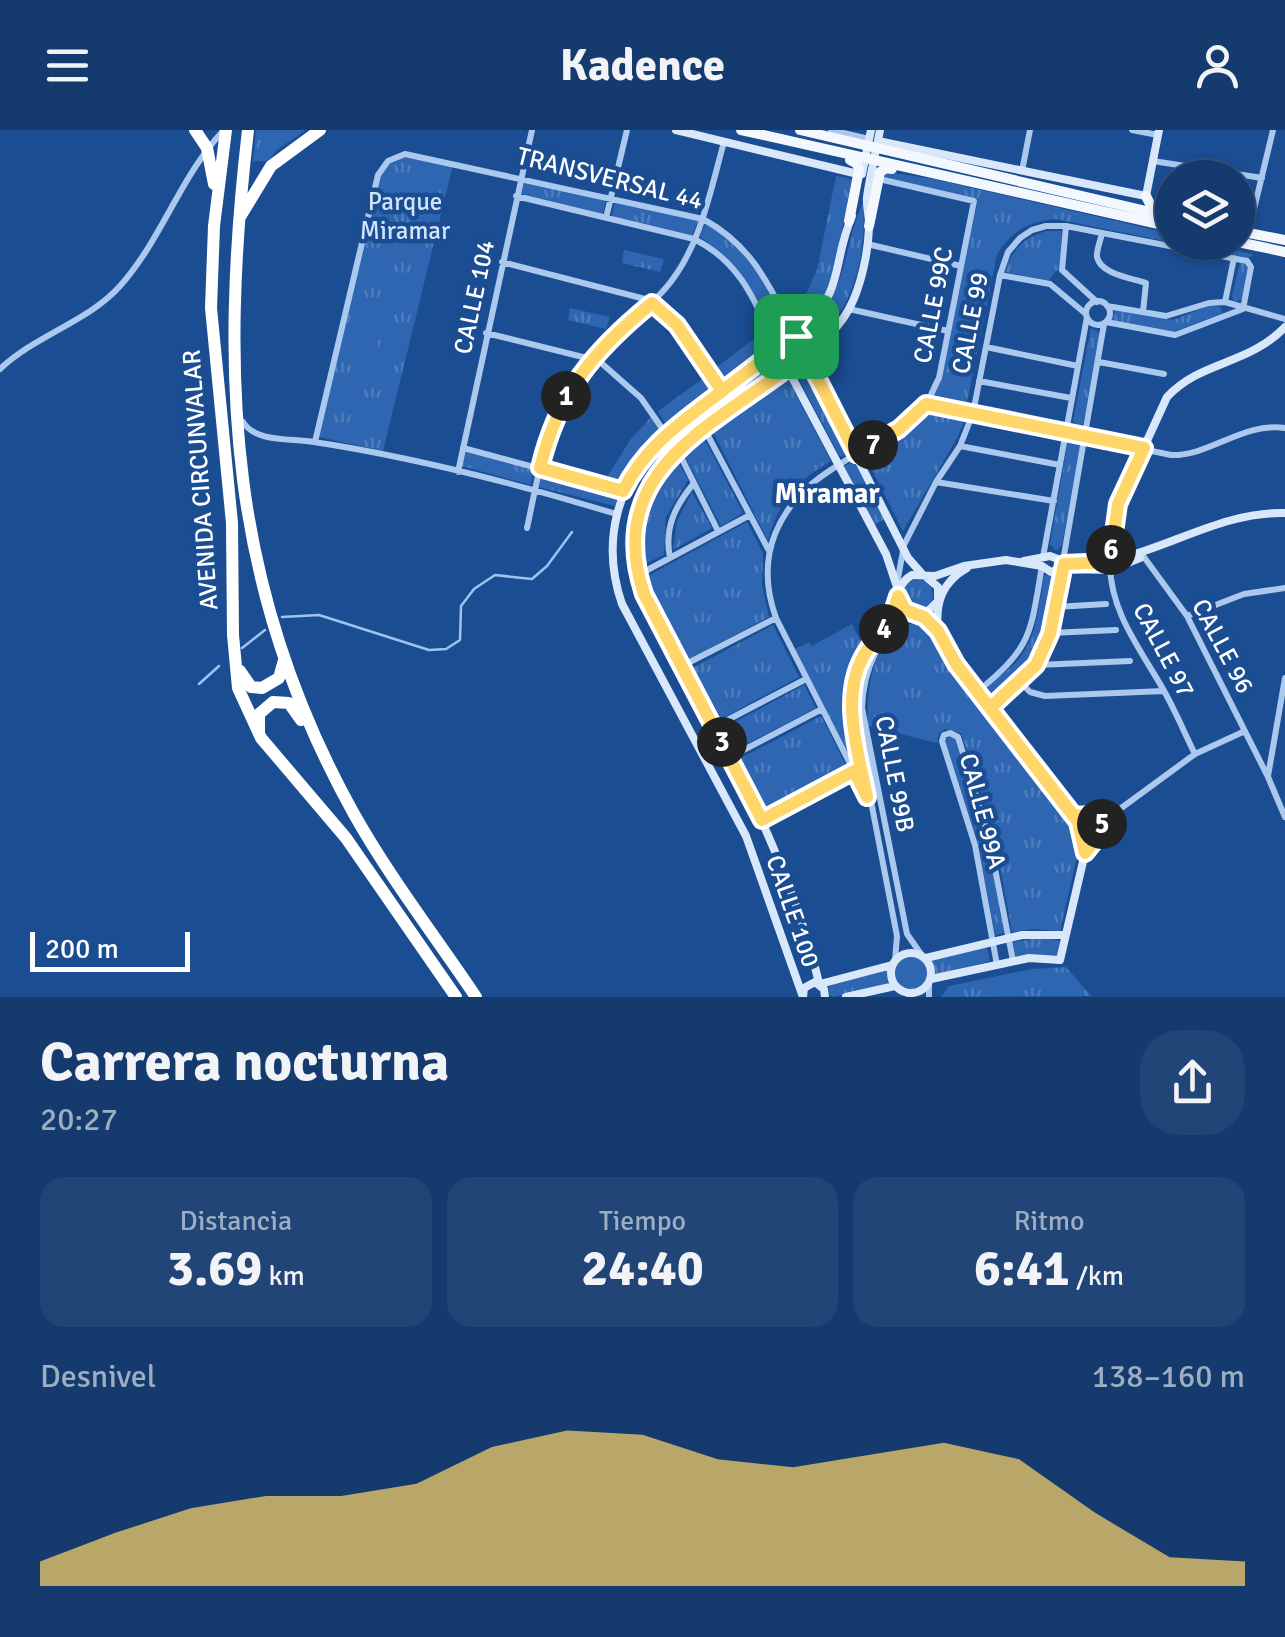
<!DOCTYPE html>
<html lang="es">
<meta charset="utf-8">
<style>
body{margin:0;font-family:Signika,sans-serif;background:#214576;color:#f1f3f6;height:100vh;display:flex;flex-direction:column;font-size:38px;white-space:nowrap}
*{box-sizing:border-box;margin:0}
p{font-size:32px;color:#9dadc2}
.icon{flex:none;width:55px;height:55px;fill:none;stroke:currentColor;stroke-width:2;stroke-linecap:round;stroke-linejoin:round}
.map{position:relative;height:867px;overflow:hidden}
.drawer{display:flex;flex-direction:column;background:#143a6e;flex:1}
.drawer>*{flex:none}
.fabs{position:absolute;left:1155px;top:30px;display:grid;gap:20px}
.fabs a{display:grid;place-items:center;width:100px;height:100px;border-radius:50%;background:#143a6e;box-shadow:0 2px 8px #0004,0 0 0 2px #335481;font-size:50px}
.scale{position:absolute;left:30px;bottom:25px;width:160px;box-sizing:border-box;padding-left:10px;border:5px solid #fff;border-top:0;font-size:28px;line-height:35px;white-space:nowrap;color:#fff;-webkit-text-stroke:8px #1b4d93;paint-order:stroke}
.pin{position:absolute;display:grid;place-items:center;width:85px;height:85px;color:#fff;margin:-42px;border-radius:20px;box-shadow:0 5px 15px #0006}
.km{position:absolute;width:50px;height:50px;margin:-25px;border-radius:50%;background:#222;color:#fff;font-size:28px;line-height:50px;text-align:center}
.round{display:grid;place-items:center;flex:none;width:105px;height:105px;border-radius:40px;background:#214576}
.head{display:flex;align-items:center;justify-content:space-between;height:170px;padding:0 40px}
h1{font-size:55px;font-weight:700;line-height:75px}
.figures{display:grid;grid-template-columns:repeat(3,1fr);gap:15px;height:170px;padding:10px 40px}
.figures div{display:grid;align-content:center;border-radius:25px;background:#214576;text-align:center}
.figures b{font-size:50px;font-weight:700}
.figures small{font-size:28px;font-weight:400}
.figures p{font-size:28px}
.chart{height:280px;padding:20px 40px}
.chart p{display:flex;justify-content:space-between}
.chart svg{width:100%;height:180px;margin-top:10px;fill:#ffd669;opacity:.7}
header{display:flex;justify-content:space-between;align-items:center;height:130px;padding:0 40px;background:#143a6e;font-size:45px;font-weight:700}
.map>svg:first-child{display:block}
.grass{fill:url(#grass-tufts)}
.pitch{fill:#2e66b1}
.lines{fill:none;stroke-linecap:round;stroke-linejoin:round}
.stream{stroke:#9ec3f1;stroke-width:2.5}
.street{stroke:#abc9ef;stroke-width:6}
.secondary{stroke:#d9e7fb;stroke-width:8}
.primary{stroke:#f3f8ff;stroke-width:10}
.highway{stroke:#fff;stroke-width:12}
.route-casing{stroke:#fff;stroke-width:20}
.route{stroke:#ffd669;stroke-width:12}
.labels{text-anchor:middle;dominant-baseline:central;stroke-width:9;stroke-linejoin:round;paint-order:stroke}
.street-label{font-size:25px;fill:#fff;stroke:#1b4d93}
.park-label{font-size:25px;fill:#d2e4fb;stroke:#1b4d93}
.neighbourhood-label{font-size:28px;font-weight:bold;fill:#fff;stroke:#1b4d93}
</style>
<header><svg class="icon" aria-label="menu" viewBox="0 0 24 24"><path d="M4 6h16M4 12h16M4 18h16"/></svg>Kadence<svg class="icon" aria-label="person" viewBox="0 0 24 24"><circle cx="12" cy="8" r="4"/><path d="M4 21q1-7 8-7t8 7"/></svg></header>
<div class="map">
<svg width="1285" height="867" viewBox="0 0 1285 867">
<defs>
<pattern id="grass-tufts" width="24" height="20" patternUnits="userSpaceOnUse" patternTransform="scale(2.5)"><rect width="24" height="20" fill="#2e66b1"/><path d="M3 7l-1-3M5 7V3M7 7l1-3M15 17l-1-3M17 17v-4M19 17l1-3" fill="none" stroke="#4d7dbd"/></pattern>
</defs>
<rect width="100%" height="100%" fill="#1b4d93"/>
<path class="grass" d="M256 0H306L277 20 268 31H253Z
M406 26 453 35 383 321 319 307 379 46 389 33Z
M887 42 933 49 1172 104V112L1210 113 1254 125 1248 128 1056 89C1029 91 1012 101 997 124L966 278 934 272 932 269 941 248 978 69 882 47Z
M836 46 852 49 833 146 820 176 797 198 788 179 807 162 817 140Z
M524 50 606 69 603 84 521 64Z
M615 72 698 91 692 105 612 86Z
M863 73C867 128 853 181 810 218L801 207C815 192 829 176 837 156 848 129 850 100 863 73Z
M705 94C751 118 769 162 791 206L779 215C758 172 740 133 700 107Z
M1046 101H1062L1059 138 1048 151 1005 142C1012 120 1023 108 1046 101Z
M624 120 664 129 660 142 622 133Z
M1240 133 1246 134 1248 140 1243 169 1234 172 1232 166Z
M1211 175 1220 177 1223 183 1172 202 1111 191 1115 180 1173 190Z
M570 178 610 187 606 199 568 190Z
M1091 198 1100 203 1083 294 1078 296 1073 291Z
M763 202 771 218 724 253 713 240Z
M805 230 852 321 840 327 793 238Z
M786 246 831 331C798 350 777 373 768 411L713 302Z
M705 247 715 261 667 297 658 281Z
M925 280 966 287 957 308 903 401 864 324 902 301Z
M653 285 662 301 636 327 621 356 604 352 630 310Z
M1074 307 1081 312 1062 415 1056 421 1050 414 1068 310Z
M704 308 743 383 721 396 683 323Z
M464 322 533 340 531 355 461 336Z
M676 328 688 350 666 387 664 425 640 436C636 394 645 358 676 328Z
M857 329 887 388 874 395 843 337Z
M542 343 618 363 615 376 539 357Z
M692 362 712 398 673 420 677 391Z
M747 392 763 423 762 455 769 487 685 531 648 462 644 448Z
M1050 443 1056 448C1048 493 1046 525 1009 556 1001 563 998 567 988 567L985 564C990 549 1008 543 1018 530 1037 508 1039 474 1044 446Z
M903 465a15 15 0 1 1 30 0a15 15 0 1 1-30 0Z
M916 492 925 494 987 581 1072 685V700L1079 718 1060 801 1032 799 1012 802 993 699 961 603 945 599 939 604 937 613 868 596C866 558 872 504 916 492Z
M852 494 864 518C838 562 853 606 863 653L795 519 809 512 812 516Z
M773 495 799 547 715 592 689 540Z
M804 555 816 578 731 622 720 600Z
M821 586 848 639 763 683 737 630Z
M950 605 956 608 987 709 1004 803 995 805 978 712 945 611Z
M1045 807 1060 811 1057 825 1015 827 1012 812Z
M987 817 990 831 936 845 932 831Z
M895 843a16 16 0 1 1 32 0a16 16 0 1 1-32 0Z
M1066 837 1091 866 941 867 949 856 1032 839Z
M887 840 891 855 833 867 829 864V854Z"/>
<path class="pitch" d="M431 47 437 74 421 78 416 51Z
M411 49 417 74 402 78 397 53Z
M375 202 382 233 362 237 356 207Z"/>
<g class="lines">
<path class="stream" d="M282 487 319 485 429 520 446 519 460 510 461 476 474 459 495 445 532 449 547 436 572 402
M242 518 265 500
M199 554 219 536"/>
<path class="street" d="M831 0 869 9
M1132 0 1158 5
M1153 31 1262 48
M1022 41 1030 0
M516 66 694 109C741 132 756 173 777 219
M606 88 627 0
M1102 103C1101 109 1096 121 1097 127 1101 145 1133 148 1146 153L1143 182
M1248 104 1273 0
M867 114 961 136
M502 132 645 169 669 186 722 261
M1062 140 1097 172
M1062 140 1066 96
M1000 145 1050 154 1086 184
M1086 183a12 12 0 1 1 24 0a12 12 0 1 1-24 0Z
M1225 172 1234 128
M1107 176 1166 186 1209 173 1225 172 1285 189
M849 179 948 201
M1243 179 1251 137 1247 131
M1106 192 1175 205 1243 179
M486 203 599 231 641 268 666 304
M986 217 1078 236
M1099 232 1164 244
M0 239C36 205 89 191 120 156 162 109 180 47 223 1
M979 251 1071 268
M927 274 1171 325C1211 326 1242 292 1285 298
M243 292C256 313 291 308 314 312 412 327 521 355 616 384
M705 300 768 419
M315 312 378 45 388 31 405 24 703 89C754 117 769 156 795 205
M960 316 1060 335
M463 318 623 361
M678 321 718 401
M458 342 532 0
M936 352 1054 371
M527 398C538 348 545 296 573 253 598 215 635 192 664 160 700 120 710 62 724 12
M1141 423 1187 486 1268 647 1285 687
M1043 427 1087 187
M670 428C664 398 675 376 694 353
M1063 431 1104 194
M1110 436C1111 483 1141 520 1163 559 1175 580 1184 602 1195 624
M638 445 750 385
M897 454 904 415 936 352 960 316 973 283 1000 145 1008 122 1020 108 1032 100 1046 96H1066L1247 131
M1055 477 1106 474
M914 485C879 498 863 543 862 578L907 804 921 824
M1187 486 1244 464 1285 458
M1050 503 1116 500
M1037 535 1130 531
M682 536 776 488
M1020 552 1030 562 1045 566 1164 561
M977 562C1033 516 1030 505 1042 436
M990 578 1037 535 1050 503 1062 440
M714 597 806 549
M730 627 822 579
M1268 646 1285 548
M867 667 776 488C766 460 764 432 775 404 795 354 839 335 882 309 898 300 914 290 925 276 931 267 934 257 939 248L974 71 879 49
M762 690 854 641
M1102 698 1109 687 1195 624 1245 601
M895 830 897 806 853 578C853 559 855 540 865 523 878 504 892 491 898 467
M997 835 975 715 942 611 944 605 950 603 958 607 989 708 1013 831
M907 863 911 867
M929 867V853"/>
<path class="secondary" d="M676 0 858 44
M878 11 1146 66 1159 0
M862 44 871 0
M795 205 908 428 923 445
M777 219 886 424 898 460
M1110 432 1118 374 1167 267C1202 230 1247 236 1285 197
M1064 434C1142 440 1207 381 1285 383
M1063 439 1110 440 1140 428
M925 446 938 457V471L924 485C898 485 889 459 912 445L935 446 964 436 1006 430 1042 436 1051 442 1064 437 1063 431 1050 426 1024 431
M919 485 938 501 956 534 1078 692
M938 501C935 473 942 452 967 438
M1074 686 1090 685 1098 688 1102 698 1098 707 1089 710 1081 706 1078 696 1082 688
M891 843a20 20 0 1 1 40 0a20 20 0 1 1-40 0Z
M926 828 1022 805H1064
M931 849 1029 828 1060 830 1085 723 1093 709
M819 853C786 714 710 589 644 463 605 343 708 298 790 237 812 221 836 203 849 179 861 157 868 123 869 98 870 88 866 78 867 67 870 45 876 22 880 0
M820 854 892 835
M803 867 746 706 622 474C600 410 618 349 666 304L805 199C845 156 832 133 852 86
M803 867 804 858 815 852 824 859 825 867
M846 867 895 856"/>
<path class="primary" d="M741 0 1172 97
M800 0 1172 87
M1146 66 1155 84
M849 91 859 40 857 34 850 30
M869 96 880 42 886 38 892 39
M1238 101 1285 110
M1238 112 1285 122"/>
<path class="highway" d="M195 0 207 18 214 54
M226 0 214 96 211 178 232 393 233 505 238 558 261 608 346 708 456 867
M248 0C219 249 229 460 354 684 390 748 435 806 476 867
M240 87 271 36 320 0
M240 541 251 557 262 558 279 548 284 530
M259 602V584L273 572 289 573 301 590"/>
</g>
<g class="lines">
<g class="route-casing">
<path id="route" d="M796 206C770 224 746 243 721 262 682 292 645 316 623 361L540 338C558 263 593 221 652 173L677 195 722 261 777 219 788 238C707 299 604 343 644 464L762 690 854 641 867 667C859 624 840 569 863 527 875 505 892 492 898 466L905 480 924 487 938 501 956 534 1078 692 1085 723 1101 703V691L1092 685 1074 686 990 578 1036 535 1050 504 1064 434 1110 432 1118 374 1144 318 926 274 899 299 856 324 796 206"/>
</g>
<use href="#route" class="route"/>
</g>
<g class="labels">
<g class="street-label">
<text transform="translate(610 48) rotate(14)">TRANSVERSAL 44</text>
<text transform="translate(474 167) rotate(-78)">CALLE 104</text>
<text transform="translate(933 175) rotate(-79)">CALLE 99C</text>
<text transform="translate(970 193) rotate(-79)">CALLE 99</text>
<text transform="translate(200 350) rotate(-94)">AVENIDA CIRCUNVALAR</text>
<text transform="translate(1223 516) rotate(62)">CALLE 96</text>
<text transform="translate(1164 520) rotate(62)">CALLE 97</text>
<text transform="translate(895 644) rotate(79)">CALLE 99B</text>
<text transform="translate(983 681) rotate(75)">CALLE 99A</text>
<text transform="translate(793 781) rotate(71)">CALLE 100</text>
</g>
<g class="park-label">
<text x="405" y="71">Parque<tspan x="405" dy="29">Miramar</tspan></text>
</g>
<g class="neighbourhood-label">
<text x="827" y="364">Miramar</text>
</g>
</g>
</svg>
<div class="fabs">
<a><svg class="icon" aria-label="layers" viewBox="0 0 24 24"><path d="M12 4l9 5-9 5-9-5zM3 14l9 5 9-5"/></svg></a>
</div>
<div class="scale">200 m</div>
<div class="pin" style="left:796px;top:206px;background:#1e9e55"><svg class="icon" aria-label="arrive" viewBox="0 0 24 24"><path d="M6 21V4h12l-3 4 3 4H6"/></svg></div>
<b class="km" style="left:566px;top:266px">1</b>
<b class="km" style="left:722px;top:612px">3</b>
<b class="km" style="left:884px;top:499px">4</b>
<b class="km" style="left:1102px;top:694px">5</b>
<b class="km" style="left:1111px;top:420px">6</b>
<b class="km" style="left:873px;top:315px">7</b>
</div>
<section class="drawer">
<div class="head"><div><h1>Carrera nocturna</h1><p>20:27</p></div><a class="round"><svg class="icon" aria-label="share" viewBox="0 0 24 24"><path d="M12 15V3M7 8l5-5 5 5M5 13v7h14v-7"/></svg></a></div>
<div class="figures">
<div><p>Distancia</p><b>3.69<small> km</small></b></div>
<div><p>Tiempo</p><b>24:40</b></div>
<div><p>Ritmo</p><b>6:41<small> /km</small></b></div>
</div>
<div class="chart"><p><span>Desnivel</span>138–160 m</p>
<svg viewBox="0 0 160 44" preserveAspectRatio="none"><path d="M0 44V38L10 31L20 25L30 22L40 22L50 19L60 10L70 6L80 7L90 13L100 15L110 12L120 9L130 13L140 26L150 37L160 38V44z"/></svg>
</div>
</section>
